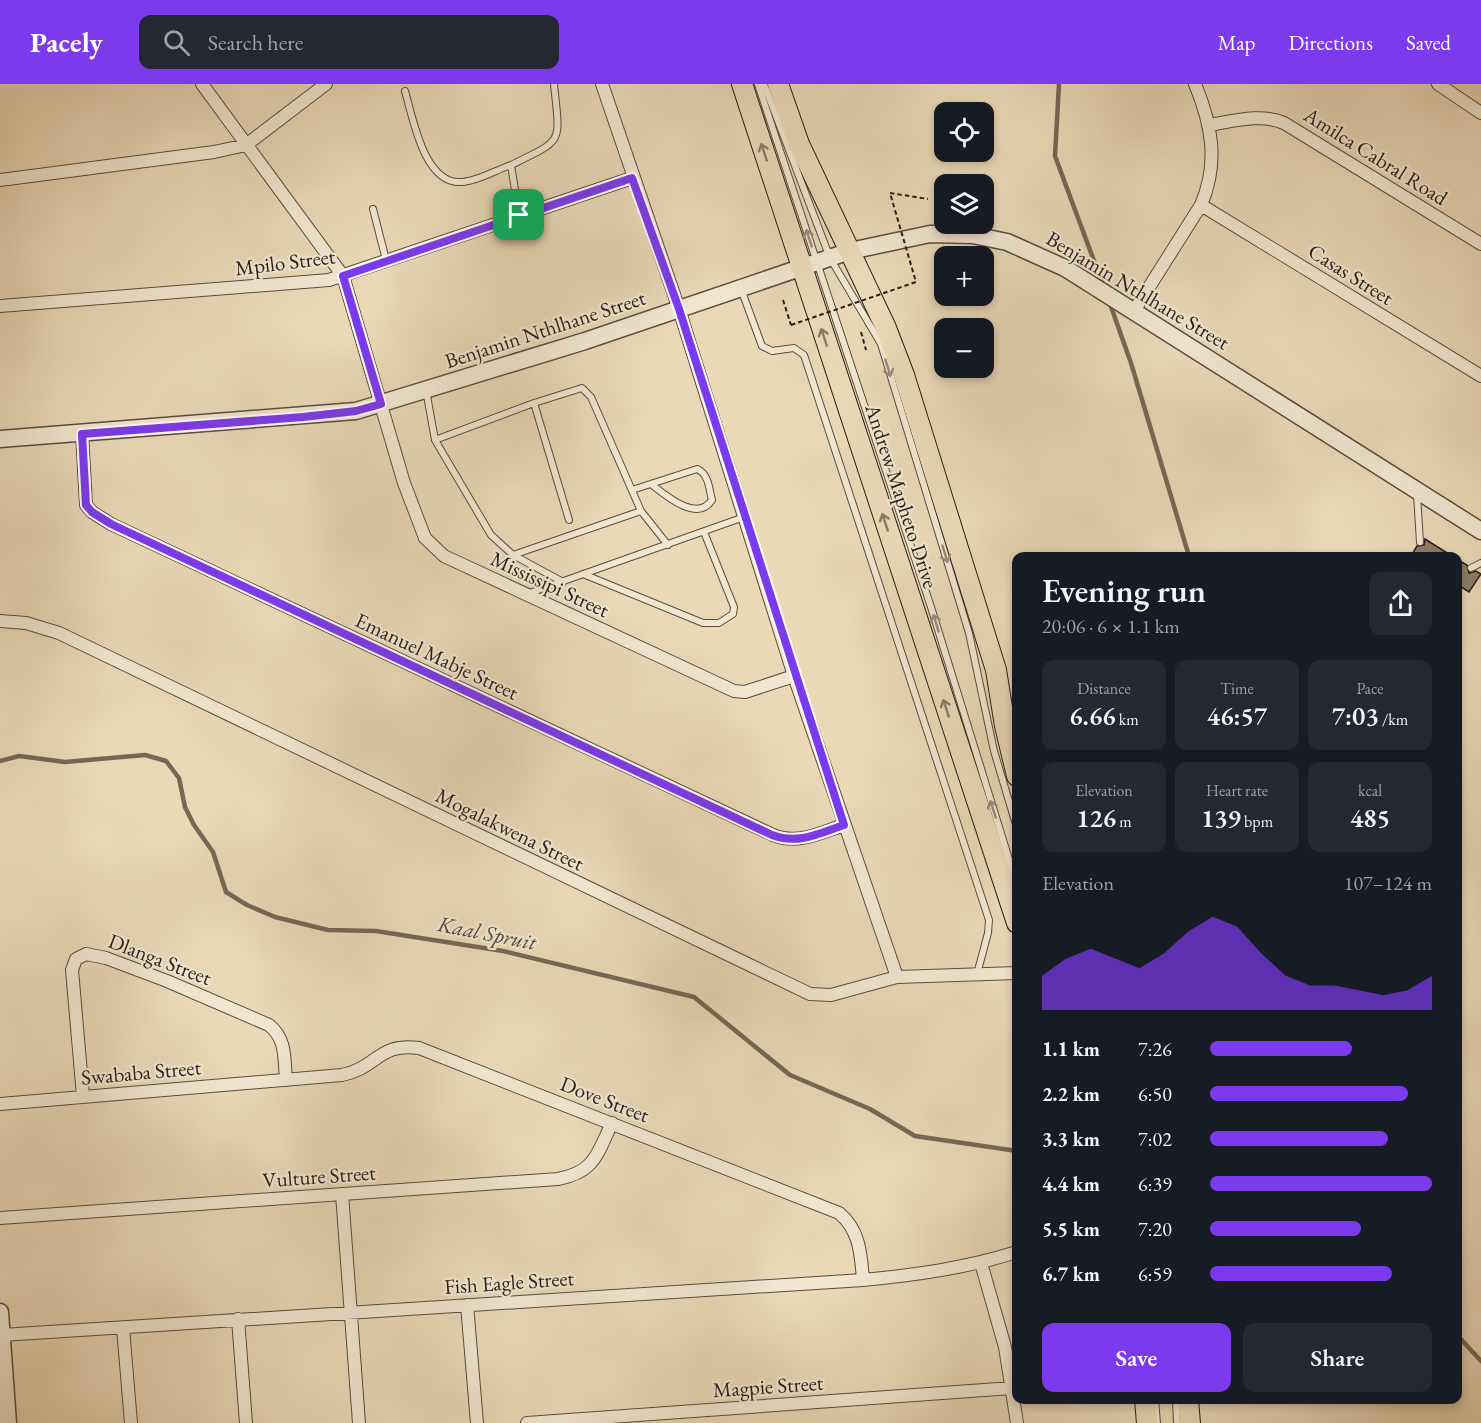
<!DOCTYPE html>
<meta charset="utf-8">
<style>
body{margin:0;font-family:"EB Garamond",serif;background:#242831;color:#f1f3f6;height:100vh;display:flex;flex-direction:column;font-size:22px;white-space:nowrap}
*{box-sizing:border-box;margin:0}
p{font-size:20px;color:#9ea1a6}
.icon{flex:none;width:33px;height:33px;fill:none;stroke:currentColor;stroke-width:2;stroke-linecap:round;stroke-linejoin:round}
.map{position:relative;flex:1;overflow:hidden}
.sheet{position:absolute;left:1012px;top:468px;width:450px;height:852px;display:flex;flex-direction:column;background:#171b24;border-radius:12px;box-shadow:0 3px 9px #0003}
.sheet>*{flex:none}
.controls{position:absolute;left:934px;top:18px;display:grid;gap:12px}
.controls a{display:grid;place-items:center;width:60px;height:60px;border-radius:12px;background:#171b24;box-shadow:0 3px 9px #0003;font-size:30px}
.pin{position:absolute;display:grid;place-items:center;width:51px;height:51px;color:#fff;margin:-26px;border-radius:12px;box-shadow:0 3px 9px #0006}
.round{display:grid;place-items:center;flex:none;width:63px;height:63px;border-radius:12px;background:#242831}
.headline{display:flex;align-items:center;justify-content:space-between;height:102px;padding:0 30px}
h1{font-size:33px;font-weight:600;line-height:45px}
.metrics{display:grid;grid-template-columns:repeat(3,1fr);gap:9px;height:102px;padding:6px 30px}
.metrics div{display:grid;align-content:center;border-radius:12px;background:#242831;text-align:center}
.metrics b{font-size:26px;font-weight:600}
.metrics small{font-size:16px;font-weight:400}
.metrics p{font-size:16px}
.chart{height:168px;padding:12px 30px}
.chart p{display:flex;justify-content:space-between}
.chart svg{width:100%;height:108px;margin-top:6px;fill:#7c3aed;opacity:.7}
.button{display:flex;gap:12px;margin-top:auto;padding:12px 30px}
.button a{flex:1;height:69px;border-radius:12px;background:#7c3aed;color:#fff;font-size:24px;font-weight:600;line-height:69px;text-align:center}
.button a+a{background:#242831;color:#f1f3f6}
ul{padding:0 30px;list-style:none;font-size:20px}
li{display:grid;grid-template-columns:96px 72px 1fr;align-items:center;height:45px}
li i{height:15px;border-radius:8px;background:#7c3aed}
header{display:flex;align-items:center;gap:36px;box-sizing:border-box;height:84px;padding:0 30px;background:#7c3aed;color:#fff}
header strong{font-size:28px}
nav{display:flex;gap:33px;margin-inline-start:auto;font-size:21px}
.search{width:420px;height:54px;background:#242831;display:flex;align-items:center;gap:15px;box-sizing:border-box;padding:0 21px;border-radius:12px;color:#9ea1a6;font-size:22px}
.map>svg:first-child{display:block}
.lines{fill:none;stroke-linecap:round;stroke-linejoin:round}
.stream{stroke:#766757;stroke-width:4.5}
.building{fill:#8e7e6a;stroke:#2a1d17;stroke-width:1.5}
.service-casing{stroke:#5a4c3f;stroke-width:8}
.minor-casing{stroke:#5a4c3f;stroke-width:14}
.tertiary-casing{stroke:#5a4c3f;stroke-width:19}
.primary-casing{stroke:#2a1d17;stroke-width:22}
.path{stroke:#2a1d17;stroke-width:2;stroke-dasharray:4.5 3;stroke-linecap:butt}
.service{stroke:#f1e6d0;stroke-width:6}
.minor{stroke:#f1e6d0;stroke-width:12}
.tertiary{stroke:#f1e6d0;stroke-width:16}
.primary{stroke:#ead8b7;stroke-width:20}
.path-bridge{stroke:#2a1d17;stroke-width:2;stroke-dasharray:4.5 3;stroke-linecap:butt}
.oneway{stroke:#8a7a67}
.oneway2{stroke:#978c7d}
.route-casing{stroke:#fff;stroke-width:12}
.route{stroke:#7c3aed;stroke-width:8}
.labels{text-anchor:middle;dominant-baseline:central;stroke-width:4.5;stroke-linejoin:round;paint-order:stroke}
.street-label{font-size:21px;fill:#2a1d17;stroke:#f1e6d0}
.water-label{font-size:22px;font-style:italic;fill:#56483c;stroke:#f1e6d0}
</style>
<header>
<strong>Pacely</strong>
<div class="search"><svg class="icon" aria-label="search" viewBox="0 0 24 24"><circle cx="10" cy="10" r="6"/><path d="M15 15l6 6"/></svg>Search here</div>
<nav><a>Map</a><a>Directions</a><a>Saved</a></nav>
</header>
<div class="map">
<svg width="1481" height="1339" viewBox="0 0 1481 1339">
<rect width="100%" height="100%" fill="#ead8b7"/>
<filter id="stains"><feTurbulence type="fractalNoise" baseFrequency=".00333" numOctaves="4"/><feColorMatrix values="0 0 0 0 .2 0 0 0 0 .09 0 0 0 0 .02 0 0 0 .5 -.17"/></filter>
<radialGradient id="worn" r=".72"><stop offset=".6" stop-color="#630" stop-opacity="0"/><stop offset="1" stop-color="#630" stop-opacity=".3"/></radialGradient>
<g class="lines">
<path class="stream" d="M1059 0 1055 72 1103 201
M1109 217 1131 279 1189 472
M0 677 19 672 65 678 145 671 166 677 179 694 185 723 194 741 213 768 226 808 247 821 275 833 328 846 376 847 503 867 694 913 790 991 870 1025 915 1052 1017 1067
M1458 1252 1481 1277"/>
</g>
<path class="building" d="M1425 455 1452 472H1411L1417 462 1424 461Z
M1458 476 1467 481 1469 489 1476 487 1481 490 1469 508 1458 501Z"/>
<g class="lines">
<g class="service-casing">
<path id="service" d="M758 0 931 523 1017 801
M764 0 830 174 881 260 969 549 994 667 1017 744
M405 7C413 34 424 101 462 98 478 97 496 86 511 81L519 131
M511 81C565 55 560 60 554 0
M373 125 386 176
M741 205 762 262 772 267 794 264 804 271 989 836 988 849 977 890
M426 306 435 356 491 451 513 471 563 498
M534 319 569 436
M435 356 534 319 582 304 591 313 641 427 668 461
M632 406 697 385C709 390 709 405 712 416 697 439 665 411 651 400
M1417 411 1420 458
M513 471 641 427
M1471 484 1481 479
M583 490 703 539H719L733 530 734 523 704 448
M527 510 744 433
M1155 1316 1157 1339
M1176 1316 1177 1339"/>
</g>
<g class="minor-casing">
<path id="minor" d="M202 0 343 192 404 399 425 454 444 472 734 607 745 608 794 592
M602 0 679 225 794 592 897 893
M1438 0 1481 29
M1210 41C1234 37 1260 29 1284 39L1481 160
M0 96 214 68 246 61 326 0
M1201 121 1481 292
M0 222 329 196 632 94
M1134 227 1201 121C1219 79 1212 41 1195 0
M82 350 86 421 92 428 111 440 773 751C798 761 820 749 844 741
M0 537 26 539 59 549 810 910 831 911 897 893 1017 889
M83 1012 72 886 76 875 86 870 106 874 167 897 269 941C287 955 284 976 286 996
M0 1020 342 991C377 984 379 958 419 964L839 1129C860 1146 861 1171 863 1196
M342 1110 359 1339
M0 1134 558 1095C595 1088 597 1070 612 1039
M981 1179 1005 1263 1017 1339
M467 1221 477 1339
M238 1235 246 1339
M123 1244 131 1339
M2 1251 863 1196C916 1191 966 1184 1017 1168
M527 1339 1012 1304"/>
</g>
<g class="tertiary-casing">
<path id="tertiary" d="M0 355 356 327 585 257 850 167 930 150 973 151 1007 158 1065 184 1481 447
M0 1228 8 1339"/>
</g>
<g class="primary-casing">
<path id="primary" d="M742 0 1017 839
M778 0 799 60 886 244 904 291 996 586 1005 642 1017 692
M1145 1316 1147 1339
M1188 1316 1190 1339"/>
</g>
<path class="path" d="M890 109 928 115
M783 216 791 241
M861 248 866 266"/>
<use href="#service" class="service"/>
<use href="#minor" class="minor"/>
<use href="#tertiary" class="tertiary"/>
<use href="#primary" class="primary"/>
<path class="path-bridge" d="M791 241 916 198 890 109"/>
</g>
<defs><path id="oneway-shaft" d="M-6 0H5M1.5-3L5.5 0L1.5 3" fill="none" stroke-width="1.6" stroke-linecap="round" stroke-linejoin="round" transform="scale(1.5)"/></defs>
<g class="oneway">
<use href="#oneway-shaft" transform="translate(764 68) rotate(-108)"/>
<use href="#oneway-shaft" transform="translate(824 253) rotate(-108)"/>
<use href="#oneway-shaft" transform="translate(885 438) rotate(-108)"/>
<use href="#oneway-shaft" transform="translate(946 624) rotate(-108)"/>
</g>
<g class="oneway2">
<use href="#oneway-shaft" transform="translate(809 154) rotate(-108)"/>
<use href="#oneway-shaft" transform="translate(888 284) rotate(73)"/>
<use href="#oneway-shaft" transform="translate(945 470) rotate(73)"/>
<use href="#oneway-shaft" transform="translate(936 539) rotate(-107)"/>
<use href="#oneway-shaft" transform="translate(993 725) rotate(-108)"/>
</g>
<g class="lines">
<g class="route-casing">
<path id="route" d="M632 94 679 225 844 741C820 749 798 761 772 751L111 440 92 428 86 421 82 350 303 333 356 327 381 320 343 192Z"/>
</g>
<use href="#route" class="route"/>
</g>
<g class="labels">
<g class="street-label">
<text transform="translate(1376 72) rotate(32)">Amilca Cabral Road</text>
<text transform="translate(285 178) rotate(-7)">Mpilo Street</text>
<text transform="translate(1351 190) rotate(32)">Casas Street</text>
<text transform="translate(1138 206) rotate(31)">Benjamin Nthlhane Street</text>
<text transform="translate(545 245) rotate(-18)">Benjamin Nthlhane Street</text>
<text transform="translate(902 412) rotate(72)">Andrew Mapheto Drive</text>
<text transform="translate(550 500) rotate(25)">Mississipi Street</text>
<text transform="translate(437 572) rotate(25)">Emanuel Mabje Street</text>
<text transform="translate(510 745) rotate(26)">Mogalakwena Street</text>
<text transform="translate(160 875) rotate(21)">Dlanga Street</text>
<text transform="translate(141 988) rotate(-5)">Swababa Street</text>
<text transform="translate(605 1015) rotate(21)">Dove Street</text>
<text transform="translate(319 1092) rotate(-4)">Vulture Street</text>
<text transform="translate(509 1198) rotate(-4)">Fish Eagle Street</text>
<text transform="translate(768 1302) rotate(-4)">Magpie Street</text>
</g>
<g class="water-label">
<text transform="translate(487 849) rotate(11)">Kaal Spruit</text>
</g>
</g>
<rect width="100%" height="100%" filter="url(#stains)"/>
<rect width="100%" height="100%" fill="url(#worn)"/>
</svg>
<div class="controls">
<a><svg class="icon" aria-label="locate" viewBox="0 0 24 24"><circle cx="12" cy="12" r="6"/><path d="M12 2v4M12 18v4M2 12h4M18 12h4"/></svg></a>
<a><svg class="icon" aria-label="layers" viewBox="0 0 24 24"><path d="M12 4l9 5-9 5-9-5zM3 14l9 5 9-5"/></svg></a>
<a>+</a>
<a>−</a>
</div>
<div class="pin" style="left:519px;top:131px;background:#1e9e55"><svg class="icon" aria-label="arrive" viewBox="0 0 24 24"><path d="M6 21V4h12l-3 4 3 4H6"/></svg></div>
<section class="sheet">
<div class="headline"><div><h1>Evening run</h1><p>20:06 · 6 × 1.1 km</p></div><a class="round"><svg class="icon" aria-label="share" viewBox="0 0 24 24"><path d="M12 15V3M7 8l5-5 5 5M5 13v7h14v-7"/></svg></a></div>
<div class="metrics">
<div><p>Distance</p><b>6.66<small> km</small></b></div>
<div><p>Time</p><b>46:57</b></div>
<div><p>Pace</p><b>7:03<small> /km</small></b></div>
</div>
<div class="metrics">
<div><p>Elevation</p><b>126<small> m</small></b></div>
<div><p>Heart rate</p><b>139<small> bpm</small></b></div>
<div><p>kcal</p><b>485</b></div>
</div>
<div class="chart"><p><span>Elevation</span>107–124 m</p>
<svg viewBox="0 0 160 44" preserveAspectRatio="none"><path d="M0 44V30L10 23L20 19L30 23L40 27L50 21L60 12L70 6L80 10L90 21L100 30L110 34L120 34L130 36L140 38L150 36L160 30V44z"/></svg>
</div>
<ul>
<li><b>1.1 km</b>7:26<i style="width:64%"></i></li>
<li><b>2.2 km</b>6:50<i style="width:89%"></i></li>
<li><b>3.3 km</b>7:02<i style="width:80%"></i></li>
<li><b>4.4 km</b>6:39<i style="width:100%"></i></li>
<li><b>5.5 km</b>7:20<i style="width:68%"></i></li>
<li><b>6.7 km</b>6:59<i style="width:82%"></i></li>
</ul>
<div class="button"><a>Save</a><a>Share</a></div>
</section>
</div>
